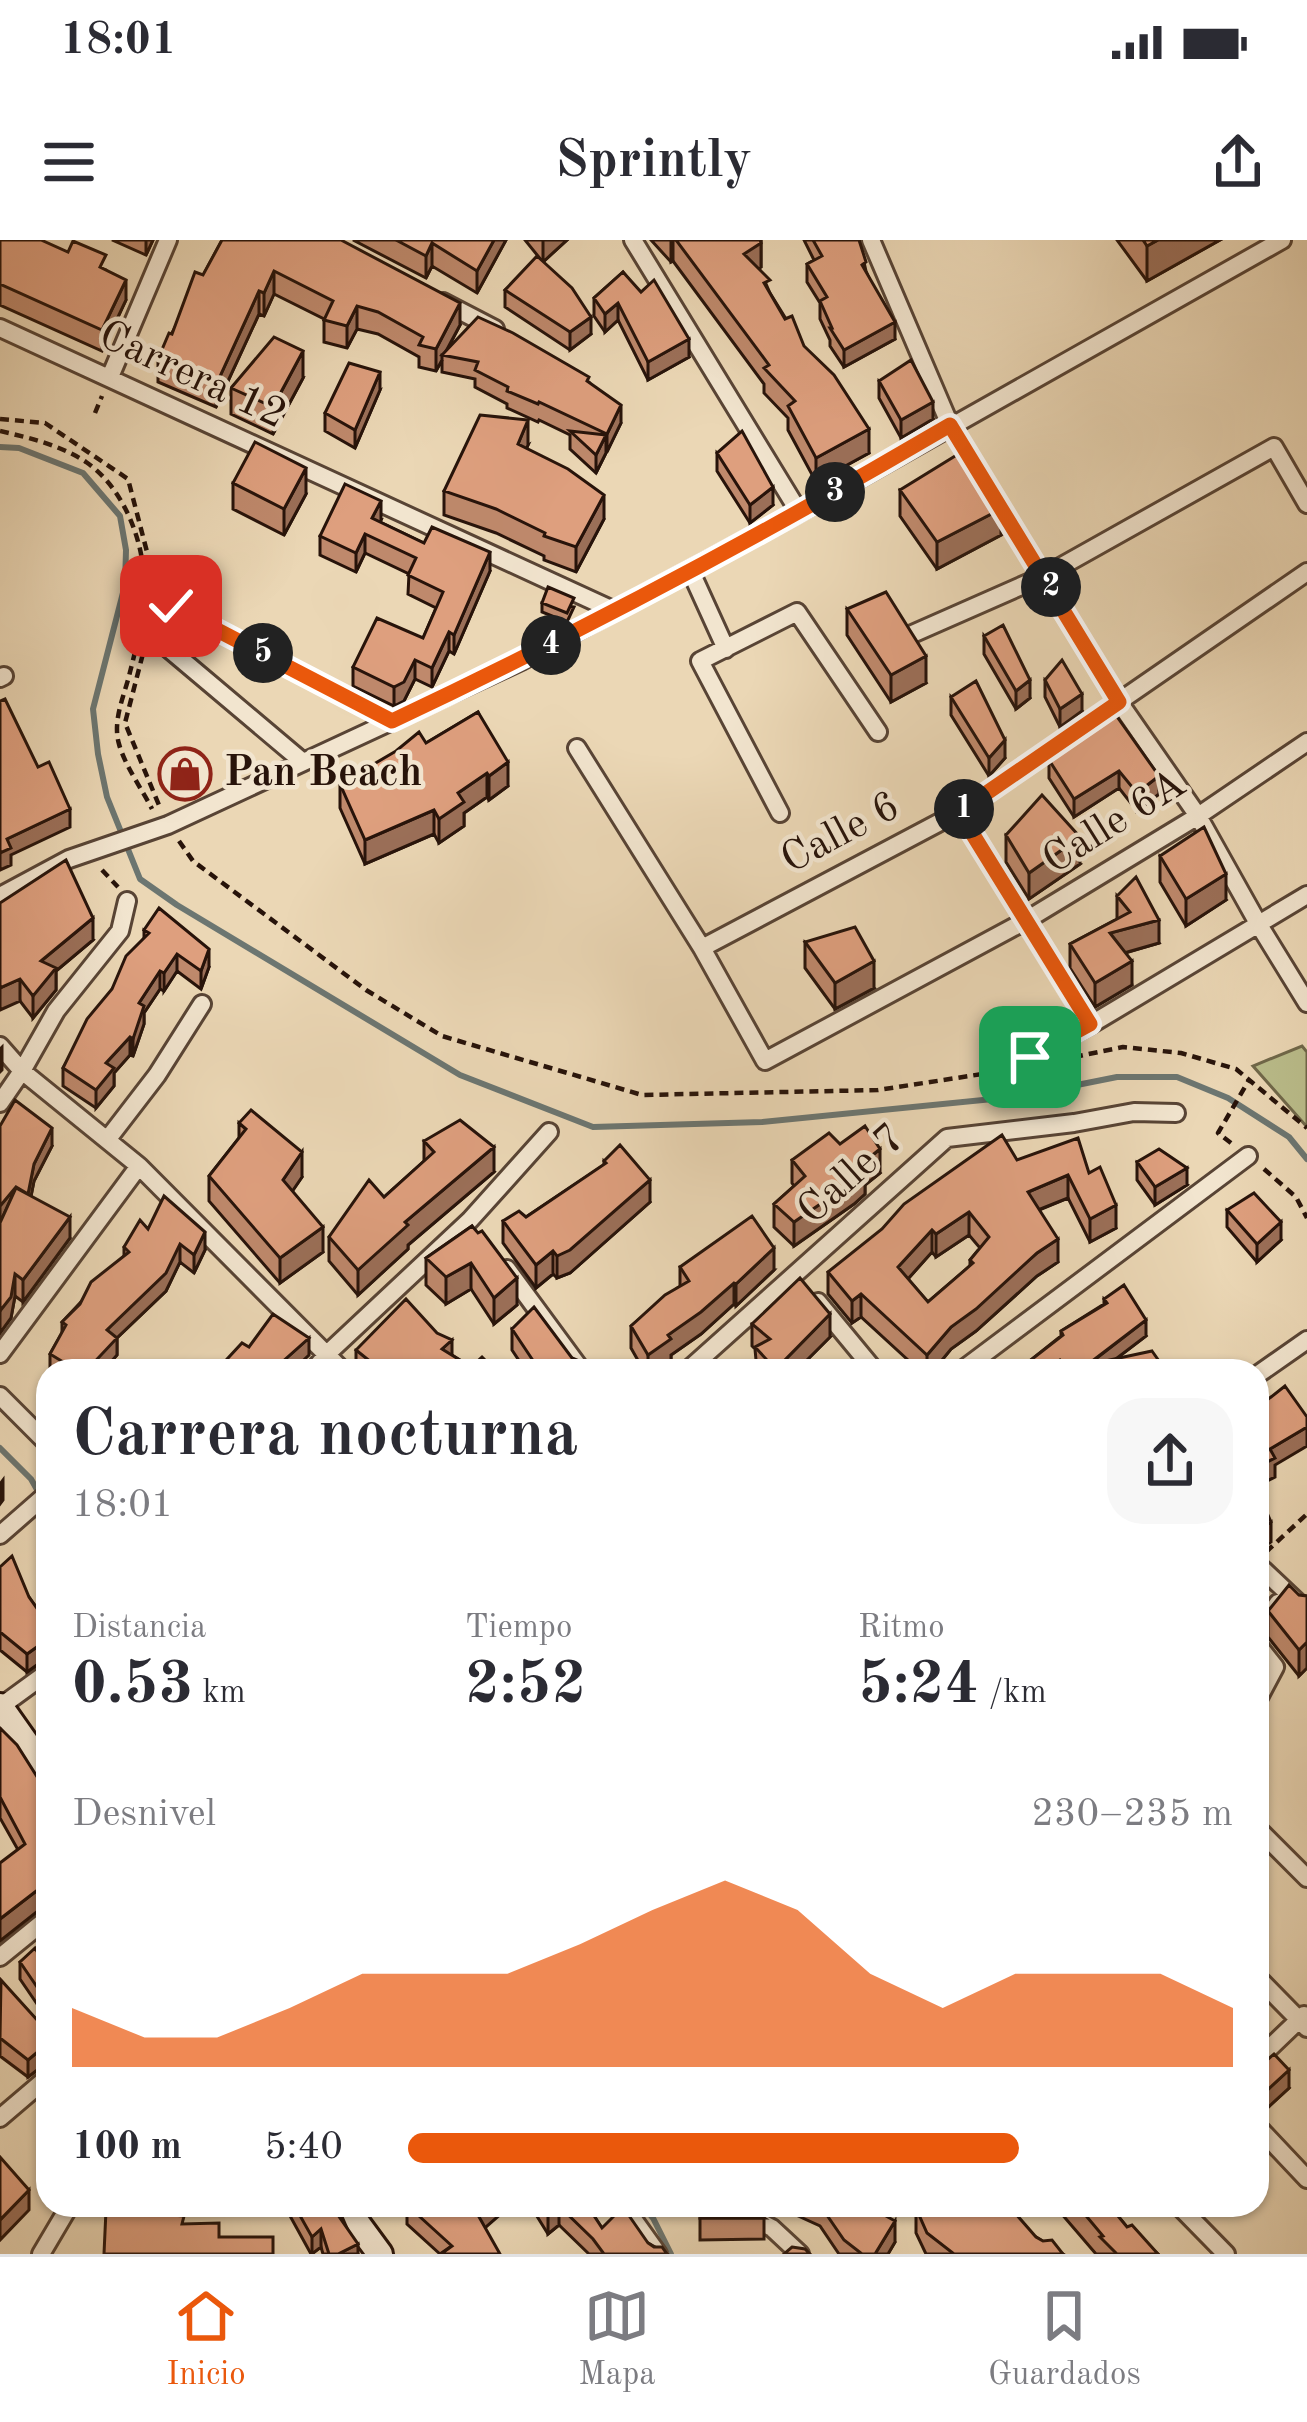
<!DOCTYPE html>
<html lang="es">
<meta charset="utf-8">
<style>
body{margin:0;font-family:"Old Standard TT",serif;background:#f7f7f7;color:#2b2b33;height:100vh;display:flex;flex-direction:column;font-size:45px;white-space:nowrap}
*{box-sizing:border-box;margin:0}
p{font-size:39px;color:#7c7c81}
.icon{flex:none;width:66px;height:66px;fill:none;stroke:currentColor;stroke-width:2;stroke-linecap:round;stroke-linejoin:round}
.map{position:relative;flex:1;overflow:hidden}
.side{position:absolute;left:36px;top:1119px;width:1233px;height:858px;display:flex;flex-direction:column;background:#fff;border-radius:36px;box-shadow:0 3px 9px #0004}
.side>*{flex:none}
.pin{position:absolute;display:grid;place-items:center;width:102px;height:102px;color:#fff;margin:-51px;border-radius:24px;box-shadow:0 6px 18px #0006}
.km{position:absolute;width:60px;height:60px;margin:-30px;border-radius:50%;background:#222;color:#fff;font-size:33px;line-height:60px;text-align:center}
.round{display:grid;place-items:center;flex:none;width:126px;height:126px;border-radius:36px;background:#f7f7f7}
.summary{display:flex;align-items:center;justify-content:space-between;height:204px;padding:0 36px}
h1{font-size:66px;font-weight:700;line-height:90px}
.stats{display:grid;grid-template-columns:repeat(3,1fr);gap:18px;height:204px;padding:12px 36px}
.stats div{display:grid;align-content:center}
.stats b{font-size:60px;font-weight:700}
.stats small{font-size:33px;font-weight:400}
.stats p{font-size:33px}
.chart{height:336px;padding:24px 36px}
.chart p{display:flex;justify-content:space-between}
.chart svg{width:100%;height:216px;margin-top:12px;fill:#ea580c;opacity:.7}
ul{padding:0 36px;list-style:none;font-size:39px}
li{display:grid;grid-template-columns:192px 144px 1fr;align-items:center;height:90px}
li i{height:30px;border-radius:15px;background:#ea580c}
.status{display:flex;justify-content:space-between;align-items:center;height:84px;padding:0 60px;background:#fff;direction:ltr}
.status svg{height:33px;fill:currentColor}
header{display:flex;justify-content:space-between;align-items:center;height:156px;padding:0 36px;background:#fff;font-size:54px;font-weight:700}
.tab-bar{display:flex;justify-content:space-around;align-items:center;height:168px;border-top:3px solid #e1e1e2;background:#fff;font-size:33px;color:#7c7c81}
.tab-bar a{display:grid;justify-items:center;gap:6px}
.tab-bar .on{color:#ea580c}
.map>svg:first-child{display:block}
.green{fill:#babd8b;stroke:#70684a;stroke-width:3}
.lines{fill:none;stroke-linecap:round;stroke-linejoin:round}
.stream{stroke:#6c7671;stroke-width:6}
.street-casing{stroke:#584435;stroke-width:22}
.secondary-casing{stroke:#27130a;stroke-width:30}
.path{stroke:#27130a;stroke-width:4.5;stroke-dasharray:9 6;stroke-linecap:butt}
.street{stroke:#f2e5cf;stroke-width:16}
.secondary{stroke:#f2e5cf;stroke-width:24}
.wall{fill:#bf896c;stroke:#27130a;stroke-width:3;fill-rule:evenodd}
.shaded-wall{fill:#9b6f58;stroke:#27130a;stroke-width:3}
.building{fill:#de9f7e;stroke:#27130a;stroke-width:3;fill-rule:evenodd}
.route-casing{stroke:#fff;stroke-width:24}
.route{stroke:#ea580c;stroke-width:15}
.labels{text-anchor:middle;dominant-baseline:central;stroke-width:9;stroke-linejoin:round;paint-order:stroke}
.street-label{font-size:42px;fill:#27130a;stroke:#f2e5cf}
.poi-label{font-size:42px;font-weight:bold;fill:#27130a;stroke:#f2e5cf;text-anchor:start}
</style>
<div class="status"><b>18:01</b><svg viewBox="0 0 49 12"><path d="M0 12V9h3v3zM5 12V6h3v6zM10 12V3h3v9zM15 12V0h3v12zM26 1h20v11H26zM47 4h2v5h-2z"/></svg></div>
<header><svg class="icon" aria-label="menu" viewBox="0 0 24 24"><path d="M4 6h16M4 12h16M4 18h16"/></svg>Sprintly<svg class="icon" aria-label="share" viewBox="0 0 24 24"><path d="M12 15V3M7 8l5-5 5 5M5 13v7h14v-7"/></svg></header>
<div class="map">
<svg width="1307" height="2014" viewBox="0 0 1307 2014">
<rect width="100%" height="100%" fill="#ebd7b5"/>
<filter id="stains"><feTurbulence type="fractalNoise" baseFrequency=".00167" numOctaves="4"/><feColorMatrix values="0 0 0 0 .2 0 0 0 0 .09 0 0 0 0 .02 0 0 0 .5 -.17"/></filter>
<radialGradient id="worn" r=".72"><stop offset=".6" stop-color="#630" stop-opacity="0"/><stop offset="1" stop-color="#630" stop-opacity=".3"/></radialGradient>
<path class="green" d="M1302 806 1307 812V887L1253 826Z"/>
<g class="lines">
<path class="stream" d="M0 207 19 208 83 233 120 276 126 310 125 345 93 469 98 514 107 557 140 639 177 665 460 835 593 887 762 882 1022 856 1117 837H1177L1228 858 1289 897 1307 919
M0 1208 31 1239 48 1269
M642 1965 653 1978 671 2014"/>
<g class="street-casing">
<path id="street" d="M633 0 799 272
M871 0 950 185 1119 462 1198 576 1259 685 1307 763
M443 62 495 89
M0 88 615 371
M110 137 168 0
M691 332 726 409
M171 366 392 481
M910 395 1044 336 1274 207 1307 264
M169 409 303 522
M0 438 4 436
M577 508 702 708 765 821 1025 681 1198 576 1307 502
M959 572 1090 785
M780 573 700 421 797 372 878 492
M0 656 69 619 168 585 521 421 814 264 1282 0
M702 708 959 572 1307 332
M0 806 22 831 139 926 343 1131
M1030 817 1090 785 1307 655
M0 863 22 831 56 771 120 691 127 661
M107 900 157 835 202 764
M507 1029 582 1131
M818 1062 875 1131
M0 1114 139 926
M313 1131 327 1114 470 980 549 892
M687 1131 947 898 1074 883 1134 872 1176 873
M961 1131 1248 916
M1257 1135 1307 1100
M0 1156 48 1204
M0 1295 48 1253
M1257 1324 1307 1371
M1257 1391 1278 1363
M1257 1404 1275 1427 1257 1461
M0 1467 48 1432
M1257 1588 1307 1638
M0 1717 48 1678
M1257 1737 1307 1788
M1257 1820 1304 1775
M0 1878 48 1837
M1257 1886 1307 1939
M623 1965 658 2014
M727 1965 772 1988 800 2014
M1178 1965 1226 2014
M41 2014 70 1965"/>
</g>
<g class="secondary-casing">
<path id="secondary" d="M0 1466 48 1534
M344 1965 380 2014"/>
</g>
<path class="path" d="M95 173 102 156
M0 179 45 183 128 239 158 354
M0 191C30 198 60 205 86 222 127 250 148 311 144 360 142 384 136 409 130 432 125 454 112 480 119 504 125 526 142 549 152 569
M154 371 125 483 161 570
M179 601 193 621 366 750 442 796 642 855 878 850 1015 829
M102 630 118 647
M1074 817 1123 807 1181 813 1236 829 1307 888
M1231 903 1218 893 1249 840
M1264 929 1296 957 1307 978
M1266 1312 1307 1274"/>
<use href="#street" class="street"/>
<use href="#secondary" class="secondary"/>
</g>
<path class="wall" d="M0 0 106 30 126 60 102 111 0 65Z
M112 0H153L146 15Z
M222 0 460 85 448 108 589 142 621 183 596 233 570 209V195L539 180 538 182 507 168V164L475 147V139L442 132V120L436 131 419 127V117L378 94 357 89 347 108 324 102V79L274 54 264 76 259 74 216 167 158 142V119Z
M353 0H506L477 53 432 26 426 38Z
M525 0H567L543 22 591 94 570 110 505 67V50L542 21Z
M651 0H761V27L759 28 770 53 869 213 816 242 788 190V178L764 153V144L673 21 671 22Z
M804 0H859L866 31 895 99 844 127 830 106V100L820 79V63L807 42V24L814 20Z
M1117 0H1220L1147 41Z
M623 32 689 117 648 140 618 80 605 92 594 76V58Z
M303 138 273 194 231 174V148Z
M879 141 933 179 901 198 879 158Z
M380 150 355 208 325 191V173Z
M528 205 526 209 604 279 576 332 544 320V316L496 293 444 275V251Z
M717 213 773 265 750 283 717 231Z
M233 243 306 254 284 295 233 269Z
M900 250 1001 295 937 329 900 276Z
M381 280 380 282 424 303 490 331 454 414 449 411 432 447 415 439 404 461 394 466 353 446V427L423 398 436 368 408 354 409 334 365 313 356 332 320 315V296Z
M542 363 574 367 567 382 542 372Z
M847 369 926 443 891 462 847 395Z
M984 396 1030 458 1016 469 984 414Z
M1045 440 1082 471 1060 487 1045 457Z
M951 457 1005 518 989 536 951 475Z
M478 472 508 546 489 560 487 557 464 573V586L439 603 434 594 365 624 340 568V544L426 503Z
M1071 492 1159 554 1137 571 1119 548 1074 577 1049 538V520L1071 501Z
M1006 595 1080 624 1029 659 1006 622Z
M1160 616 1226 660 1186 686 1160 642Z
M1117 656 1159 703 1125 713 1132 745 1095 767 1070 728V704L1117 679Z
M0 663 93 700 56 731V750L33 778 20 761Z
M144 690 209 727 201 749 177 731 164 751 160 749 144 773V784L133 816 130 815 114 833V846L96 868 63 846V828L144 698Z
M805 702 874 748 835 769 805 728Z
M239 883 302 937 292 951 323 1012 280 1043 209 961V936L239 898Z
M0 886 52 906 34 941 31 956 70 998 23 1062 15 1056 11 1078 0 1093Z
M424 901 494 932 408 1005V1009L358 1055 329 1021V997L384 957 424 921Z
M840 904 880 933 865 945V954L854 964 794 1006 774 987V964L794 946 792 943V920Z
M1017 920 1089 933 1116 988 1090 1002 1068 958 1039 970 1058 1022 1037 1036 976 1091 951 1109 933 1131H920L861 1077 852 1083 828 1054V1032ZM969 995 980 1008 970 1020V1026L928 1062 908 1039 932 1012 936 1017Z
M604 921 650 962 570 1033 557 1038 553 1034 536 1048 503 1003V981L526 977 604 925Z
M1137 922 1187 945 1155 965 1137 940Z
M1227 970 1281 1000 1257 1022 1227 987Z
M472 986 517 1065 494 1084 471 1049 446 1064 426 1045V1018Z
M148 989 205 1010 194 1033 180 1022 166 1051 117 1098V1115L103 1131H50V1114L62 1093V1082L124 1016V1007Z
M680 1027 774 1030 736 1066 734 1064 701 1094 671 1115V1120L656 1131H644L631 1108V1086L680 1046Z
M1104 1059 1146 1096 1117 1118 1166 1131H1027V1123L1061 1096V1091L1104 1064Z
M752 1084 830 1097 796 1131H757L755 1109 752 1106Z
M512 1089 572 1118 591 1131H526L512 1110Z
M356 1110 452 1115 471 1127 496 1131 356 1130Z
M0 1327 29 1357 48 1384V1417L27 1432 0 1410Z
M1299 1355 1307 1356V1428L1299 1436 1268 1397V1371Z
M0 1488 48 1663 0 1578Z
M48 1706V1780L20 1739V1722Z
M0 1741 48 1792V1825L41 1827 28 1837 0 1816Z
M1257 1829 1289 1848 1263 1872 1257 1866Z
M284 1965H337L358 2014H323L321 2007 311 2014Z
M407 1965H511L440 2014 407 1984Z
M530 1965H587L602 1988 648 2003 667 2014H589L559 1985 548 1994Z
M774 1965H875V1970L895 2002 888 2014H839L820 1986Z
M1054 1965H1109L1127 1987 1158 2014H1096Z
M916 1968 1036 1997 1063 2014H926L916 1993Z
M700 1978H764V1999L700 2000Z"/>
<path class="shaded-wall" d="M146 0H153L146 15Z
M494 0H506L477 53V31Z
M543 0H567L543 22Z
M671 0H673V21L671 22Z
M755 0H761V27L744 38V14Z
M1158 0H1220L1147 41V6Z
M432 3V26L426 38V16Z
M274 31V54L264 76V53Z
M126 40V60L102 111V90Z
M259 51V74L216 167V145Z
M460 63V85L444 115H442V120L436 131V109Z
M618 63V80L605 92V74Z
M357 66V89L347 108V86Z
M591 77V94L570 110V92Z
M895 82V99L844 127V110Z
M689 99V117L648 140V122Z
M303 111V138L273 194V167Z
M380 132V150L355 208V190Z
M933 162V179L901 198V180Z
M621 165V183L607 212V194Z
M528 180V205L518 229V204Z
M869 189V213L816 242V218Z
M606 195V213L596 233V215Z
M306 228V254L284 295V269Z
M773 247V265L750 283V265Z
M604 255V279L576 332V307Z
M381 261V280L372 297V278Z
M1001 269V295L937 329V302Z
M365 294V313L356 332V313Z
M490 312V331L454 414V395Z
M449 392V411L432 447V428Z
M926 416V443L891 462V435Z
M415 420V439L404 461 394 466V447Z
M1030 440V458L1016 469V451Z
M1082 454V471L1060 487V469Z
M1005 500V518L989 536V518Z
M508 522V546L489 560V536Z
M1119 531V548L1074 577V559Z
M487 533V557L464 573V586L439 603V579L458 553Z
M1159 536V554L1137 571V553Z
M70 569V587L11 615V625L0 630V613L7 599Z
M434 570V594L365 624V600Z
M1080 597V624L1029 659V633Z
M1226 634V660L1186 686V659Z
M93 678V700L56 731V750L33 778V756L41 721Z
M1159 680V703L1110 717V693Z
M209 709V727L201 749V731Z
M177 714V731L164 751V733Z
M874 721V748L835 769V743Z
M1132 721V745L1095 767V743Z
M160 731V749L144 773V784L133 816V799L139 763Z
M20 739V761L0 770V748Z
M130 797V815L114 833V846L96 868V850L106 823Z
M2 807V830L0 832V809Z
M52 888V906L34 941 28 972V954L34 924Z
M494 907V932L408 1005V1009L358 1055V1030L405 982Z
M880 909V933L865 945V954L854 964 794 1006V982Z
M302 912V937L283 965V940Z
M1187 928V945L1155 965V947Z
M1068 935V958L1028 974V952Z
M650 940V962L570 1033 557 1038V1016Z
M16 947 0 983V966Z
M1116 965V988L1090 1002V979Z
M969 972V995L936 1017V994Z
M70 977V998L23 1062V1040Z
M1281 982V1000L1257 1022V1004Z
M323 987V1012L280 1043V1018Z
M932 990V1012L898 1050V1027Z
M205 992V1010L194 1033V1015Z
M1058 999V1022L1037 1036 976 1091 951 1109 933 1131H927V1115L951 1087 1037 1013Z
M180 1004V1022L166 1051 117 1098V1115L103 1131H86L107 1090Z
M774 1008V1030L736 1066V1044Z
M553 1011V1034L536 1048V1025Z
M471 1023V1049L446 1064V1037Z
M15 1034V1056L11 1078 0 1093V1071Z
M517 1038V1065L494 1084V1058Z
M734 1043V1064L701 1094 671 1115V1120L656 1131H648V1115L668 1095Z
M861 1054V1077L852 1083V1061Z
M830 1074V1097L796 1131 784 1121Z
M1146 1080V1096L1100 1131H1080Z
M309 1098V1115L292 1131H272Z
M452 1100V1120L442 1109Z
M1060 1120V1131H1044Z
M1307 1187V1206L1275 1225V1237L1257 1246V1227L1270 1209Z
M3 1240V1260L0 1264V1244Z
M1271 1282V1302L1257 1310V1291Z
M48 1399V1417L27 1432V1414Z
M1307 1402V1428L1299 1436V1410Z
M48 1642V1663L0 1701V1679Z
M48 1807V1825L41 1827 28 1837V1820L41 1809Z
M1289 1830V1848L1263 1872V1854Z
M29 1950V1970L0 2000V1980Z
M152 1965H160L147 1991V1973Z
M489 1965H511L478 1994V1975Z
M559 1966V1985L548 1994V1975Z
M895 1981V2002L888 2014H875Z
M321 1989V2007L312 2014V1997Z
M358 2004V2014H338Z"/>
<path class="building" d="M0 0H41L68 12 73 1 106 15 100 27 126 40 102 90 0 44Z
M222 0H341L460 63 436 109 419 105 423 97 378 72 357 66 347 86 324 80 333 61 274 31 264 53 259 51 216 145 158 119 169 93 172 94 195 32 203 35Z
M396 0H494L477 31 432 3 426 16Z
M676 0H760L761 3 744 14 770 40 764 43 785 79 792 76 804 106 834 135 869 189 816 218 788 166 795 161 764 128 769 125Z
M813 0H859L866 22 862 25 895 82 844 110 830 88H832L820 61 827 57 807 24 822 16Z
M1143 0H1158L1147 6Z
M537 16 572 48 591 77 570 92 505 50Z
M623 32 641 52 654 40 689 99 648 122 618 63 605 74 594 58Z
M478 77 513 93 589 137 587 141 621 165 607 194 539 162 538 164 507 151 508 147 475 130 478 122 442 115Z
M274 97 303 111 273 167 231 148Z
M911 120 933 162 901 180 879 141Z
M349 123 380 132 355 190 325 173Z
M480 175 528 180 518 204 568 229 604 255 576 307 544 296 545 293 496 269 444 251Z
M570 191 606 195 596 215Z
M742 191 773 247 750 265 717 213Z
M255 202 306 228 284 269 233 243Z
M960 213 1001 269 937 302 900 250Z
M345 244 381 261 372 278 424 303 432 287 490 312 454 395 449 392 432 428 415 420 404 442 394 447 353 427 377 378 423 398 443 352 408 335 416 318 365 294 356 313 320 296Z
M548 347 574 358 567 373 542 363Z
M886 352 926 416 891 435 847 369Z
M1003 385 1030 440 1016 451 984 396Z
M1062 420 1082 454 1060 469 1045 440Z
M976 441 1005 500 989 518 951 457Z
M5 459 38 527 49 522 70 569 7 599 11 608 0 613V461Z
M1113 471 1159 536 1137 553 1119 531 1074 559 1049 520 1074 498 1071 492 1096 475 1099 481Z
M478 472 508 522 489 536 487 533 458 553 464 562 439 579 434 570 365 600 340 544 396 511 419 492 426 503Z
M1042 555 1080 597 1029 633 1006 595Z
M1204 587 1226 634 1186 659 1160 616Z
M66 620 93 678 41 721 56 728 33 756 20 739 0 748V663Z
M1136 637 1159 680 1110 693 1132 721 1095 743 1070 704 1130 672 1117 656Z
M159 668 209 709 201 731 177 714 164 733 160 731 139 763 144 766 133 799 130 797 106 823 114 828 96 850 63 828 87 779 112 749 126 716 149 693 144 690Z
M855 687 874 721 835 743 805 702Z
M15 860 52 888 34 924 28 954 16 947 0 966V886Z
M251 870 302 912 283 940 323 987 280 1018 209 936 246 889 239 883Z
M460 880 494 907 405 982 408 985 358 1030 329 997 369 940 384 957 434 912 424 901Z
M865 886 880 909 860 925 865 930 854 941 794 982 774 964 805 936 792 920 829 893 840 904Z
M1002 895 1017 920 1078 898 1089 933 1100 927 1116 965 1090 979 1068 935 1028 952 1058 999 1037 1013 976 1069 951 1087 927 1115 861 1054 852 1061 828 1032 882 989 904 964ZM969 972 989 997 970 1020 973 1023 928 1062 898 1027 932 990 936 994Z
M620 905 650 940 570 1010 557 1016 553 1011 536 1025 503 981 519 971 526 977 606 923 604 921Z
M1159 909 1187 928 1155 947 1137 922Z
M16 948 70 977 23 1040 15 1034 11 1057 0 1071V983Z
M1254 953 1281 982 1257 1004 1227 970Z
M164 956 205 992 194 1015 180 1004 166 1033 107 1090 117 1098 86 1131H78L50 1114 66 1085 62 1082 80 1064 91 1042 129 1012 124 1007 140 980 148 989Z
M752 976 774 1008 736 1044 734 1043 701 1072 668 1095 671 1099 648 1115 631 1086 665 1055 689 1041 680 1027Z
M472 986 478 993 482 991 517 1038 494 1058 471 1023 446 1037 426 1018Z
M800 1038 830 1074 784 1121 796 1131H777L755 1107 770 1099 752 1084Z
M1124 1045 1146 1080 1087 1125 1077 1127V1131H1071L1060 1120 1044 1131H1036L1027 1123 1063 1095 1061 1091 1107 1063 1104 1059Z
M406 1059 437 1093 452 1100 442 1109 471 1127 482 1117 496 1131H382L356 1110Z
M534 1067 572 1118 584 1123 591 1131H535L538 1128 512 1089Z
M273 1074 309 1098 272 1131H216L242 1103 249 1107Z
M1152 1111 1166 1131H1080L1077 1127Z
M1285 1146 1307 1177V1187L1270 1209 1275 1218 1257 1227V1168Z
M1257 1250 1271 1282 1257 1291Z
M12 1316 29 1357 48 1384V1399L27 1414 0 1392V1327Z
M1289 1345 1299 1355 1307 1356V1402L1299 1410 1268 1371Z
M0 1488 17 1505 48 1554V1642L0 1679V1623L25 1604 0 1557Z
M48 1706V1763L20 1722 35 1708 38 1713Z
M1 1740 48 1792V1807L41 1809 28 1820 0 1798Z
M1274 1814 1289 1830 1263 1854 1257 1848V1829Z
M0 1917 29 1950 0 1980Z
M109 1965H152L147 1973 184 1976 182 1984 219 1983V1997H273V2014H104L106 1970Z
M294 1965H337L342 1972 338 1975 358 2004 338 2014H329L321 1989 312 1997Z
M407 1965H489L478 1975 500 2014H441L452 2006Z
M542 1965H587L602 1988 623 1967 648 2003 654 2007H662L667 2014H604L593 1999 559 1966 548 1975Z
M702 1965H741L764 1978H700Z
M820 1965H869L868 1966 895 1981 875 2014H862L844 2000Z
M919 1965H1008L1036 1997 1043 2001 1052 2000 1063 2014H954L927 1993 916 1968Z
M1077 1965H1109L1127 1987 1132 1985 1158 2014H1117L1100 1997 1103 1996Z
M792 2007 805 2009 810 2014H784Z"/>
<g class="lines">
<g class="route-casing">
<path id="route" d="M171 366 392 481C583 391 768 292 950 185L1119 462 959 572 1090 784 1030 817"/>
</g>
<use href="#route" class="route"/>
</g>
<defs>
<g id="shop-ring" transform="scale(2.7)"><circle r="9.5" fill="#f2e5cf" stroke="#8f2418" stroke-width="1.5"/><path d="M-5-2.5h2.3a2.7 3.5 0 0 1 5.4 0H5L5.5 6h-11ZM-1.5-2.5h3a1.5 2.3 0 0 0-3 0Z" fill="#8f2418"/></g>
</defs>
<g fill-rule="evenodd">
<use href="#shop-ring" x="185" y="534"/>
</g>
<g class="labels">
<g class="street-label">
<text transform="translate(192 136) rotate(25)">Carrera 12</text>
<text transform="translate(1115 583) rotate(-32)">Calle 6A</text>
<text transform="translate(841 594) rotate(-28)">Calle 6</text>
<text transform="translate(852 935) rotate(-42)">Calle 7</text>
</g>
<g class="poi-label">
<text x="224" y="534">Pan Beach</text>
</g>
</g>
<rect width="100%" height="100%" filter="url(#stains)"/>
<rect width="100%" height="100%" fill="url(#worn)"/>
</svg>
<div class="pin" style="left:1030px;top:817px;background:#1e9e55"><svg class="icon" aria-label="arrive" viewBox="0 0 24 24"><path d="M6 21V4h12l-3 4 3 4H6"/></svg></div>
<div class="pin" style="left:171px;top:366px;background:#d93025"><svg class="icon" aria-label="check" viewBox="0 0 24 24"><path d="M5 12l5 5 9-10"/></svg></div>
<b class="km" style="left:964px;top:569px">1</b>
<b class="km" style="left:1051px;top:347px">2</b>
<b class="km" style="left:835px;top:252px">3</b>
<b class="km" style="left:551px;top:405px">4</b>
<b class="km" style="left:263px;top:413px">5</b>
<section class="side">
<div class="summary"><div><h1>Carrera nocturna</h1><p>18:01</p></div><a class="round"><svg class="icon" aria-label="share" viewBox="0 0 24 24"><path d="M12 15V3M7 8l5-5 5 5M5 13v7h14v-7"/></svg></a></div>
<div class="stats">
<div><p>Distancia</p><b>0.53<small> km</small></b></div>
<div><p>Tiempo</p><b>2:52</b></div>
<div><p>Ritmo</p><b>5:24<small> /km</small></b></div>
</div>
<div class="chart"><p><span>Desnivel</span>230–235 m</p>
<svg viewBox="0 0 160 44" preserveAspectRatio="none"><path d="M0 44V32L10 38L20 38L30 32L40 25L50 25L60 25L70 19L80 12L90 6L100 12L110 25L120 32L130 25L140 25L150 25L160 32V44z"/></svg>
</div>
<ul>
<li><b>100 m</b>5:40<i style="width:74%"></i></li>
</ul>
</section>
</div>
<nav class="tab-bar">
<a class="on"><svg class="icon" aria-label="home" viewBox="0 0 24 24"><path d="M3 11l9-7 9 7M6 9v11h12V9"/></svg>Inicio</a>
<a><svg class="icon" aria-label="map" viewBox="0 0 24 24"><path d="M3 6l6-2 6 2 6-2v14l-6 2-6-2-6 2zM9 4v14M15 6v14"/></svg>Mapa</a>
<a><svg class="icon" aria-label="saved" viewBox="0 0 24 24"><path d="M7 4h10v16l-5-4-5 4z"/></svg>Guardados</a>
</nav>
